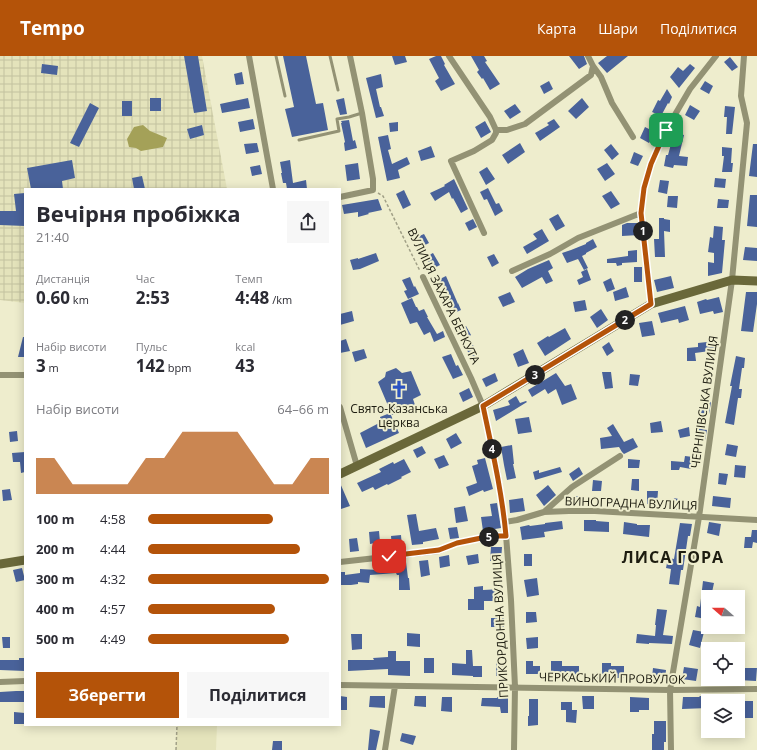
<!DOCTYPE html>
<html lang="uk">
<meta charset="utf-8">
<style>
body{margin:0;font-family:"Open Sans",sans-serif;background:#f7f7f7;color:#2b2b33;height:100vh;display:flex;flex-direction:column;font-size:15px;white-space:nowrap}
*{box-sizing:border-box;margin:0}
p{font-size:13px;color:#7c7c81}
.icon{flex:none;width:22px;height:22px;fill:none;stroke:currentColor;stroke-width:2;stroke-linecap:round;stroke-linejoin:round}
.map{position:relative;flex:1;overflow:hidden}
.details{position:absolute;left:24px;top:132px;width:317px;height:538px;display:flex;flex-direction:column;background:#fff;border-radius:0px;box-shadow:0 2px 10px #0003}
.details>*{flex:none}
.needle{width:26px;rotate:290deg}
.tools{position:absolute;left:701px;top:534px;display:grid;gap:8px}
.tools a{display:grid;place-items:center;width:44px;height:44px;border-radius:0px;background:#fff;box-shadow:0 2px 10px #0003;font-size:20px}
.pin{position:absolute;display:grid;place-items:center;width:34px;height:34px;color:#fff;margin:-17px;border-radius:8px;box-shadow:0 2px 6px #0006}
.km{position:absolute;width:20px;height:20px;margin:-10px;border-radius:50%;background:#222;color:#fff;font-size:11px;line-height:20px;text-align:center}
.round{display:grid;place-items:center;flex:none;width:42px;height:42px;border-radius:0px;background:#f7f7f7}
.headline{display:flex;align-items:center;justify-content:space-between;height:68px;padding:0 12px}
h1{font-size:22px;font-weight:700;line-height:30px}
.figures{display:grid;grid-template-columns:repeat(3,1fr);gap:6px;height:68px;padding:4px 12px}
.figures div{display:grid;align-content:center}
.figures b{font-size:17px;font-weight:700}
.figures small{font-size:11px;font-weight:400}
.figures p{font-size:11px}
.chart{height:112px;padding:8px 12px}
.chart p{display:flex;justify-content:space-between}
.chart svg{width:100%;height:72px;margin-top:4px;fill:#b45309;opacity:.7}
.action{display:flex;gap:8px;margin-top:auto;padding:8px 12px}
.action a{flex:1;height:46px;border-radius:0px;background:#b45309;color:#fff;font-size:16px;font-weight:700;line-height:46px;text-align:center}
.action a+a{background:#f7f7f7;color:#2b2b33}
ul{padding:0 12px;list-style:none;font-size:13px}
li{display:grid;grid-template-columns:64px 48px 1fr;align-items:center;height:30px}
li i{height:10px;border-radius:5px;background:#b45309}
header{display:flex;align-items:center;gap:24px;box-sizing:border-box;height:56px;padding:0 20px;background:#b45309;color:#fff}
header strong{font-size:19px}
nav{display:flex;gap:22px;margin-inline-start:auto;font-size:14px}
.map>svg:first-child{display:block}
.built{fill:#e4e3bb}
.industrial{fill:url(#industrial-grid)}
.water{fill:#a4a158}
.building{fill:#49629a}
.lines{fill:none;stroke-linecap:round;stroke-linejoin:round}
.path{stroke:#a1a087;stroke-width:1.5;stroke-dasharray:3 2;stroke-linecap:butt}
.service{stroke:#939274;stroke-width:3}
.minor{stroke:#939274;stroke-width:6}
.secondary{stroke:#6a683a;stroke-width:9}
.route-casing{stroke:#fff;stroke-width:8}
.route{stroke:#b45309;stroke-width:5}
.labels{text-anchor:middle;dominant-baseline:central;stroke-width:4;stroke-linejoin:round;paint-order:stroke}
.street-label{font-size:12px;fill:#1d1c10;stroke:#eeedcd}
.poi-label{font-size:12px;fill:#1d1c10;stroke:#eeedcd}
.district-label{font-size:16px;font-weight:bold;letter-spacing:1px;fill:#1d1c10;stroke:#eeedcd}
</style>
<header>
<strong>Tempo</strong>
<nav><a>Карта</a><a>Шари</a><a>Поділитися</a></nav>
</header>
<div class="map">
<svg width="757" height="694" viewBox="0 0 757 694">
<defs>
<pattern id="industrial-grid" width="8" height="8" patternUnits="userSpaceOnUse"><rect width="8" height="8" fill="#e4e3bb"/><path d="M0 4h8M4 0v8" fill="none" stroke="#c3c2a0"/></pattern>
</defs>
<rect width="100%" height="100%" fill="#eeedcd"/>
<path class="built" d="M177 669H217L216 694H176Z"/>
<path class="industrial" d="M0 0H202L227 133H25V247L0 244Z"/>
<path class="water" d="M143 69 150 75 167 82 163 91 141 95 136 92 129 91 127 83 134 71Z"/>
<path class="building" d="M184 0H198L207 55 194 57Z
M283 0H306L316 48 323 47 328 74 292 81 285 53 294 51Z
M392 0H405L407 6 395 9Z
M436 0H441L445 8 444 9 455 28 441 35 435 25 439 22 429 3Z
M471 0H484L487 5 485 6 500 28 490 34 483 22 482 23 477 16 479 14Z
M569 0H584L587 8 579 13Z
M607 0H628L607 17 598 7Z
M730 1 738 11 732 15 724 6Z
M42 8 58 10 57 19 41 17Z
M690 8 695 12 679 32 670 21 678 11 683 15Z
M242 16 244 28 236 29 234 18Z
M381 18 383 31 376 33 380 51H381L384 60 376 62 366 22Z
M549 25 553 33 544 38 540 30Z
M705 25 713 30 709 38 700 33Z
M667 33 672 41 669 48 668 47 661 60 652 56 658 44 660 45Z
M150 42H161V55H150Z
M248 42 250 52 222 57 220 48Z
M344 42 347 58 340 59 336 44Z
M582 42 589 51 576 63 568 55Z
M122 45H132V60H122Z
M90 47 99 52 79 91 70 87Z
M515 48 521 56 510 63 504 55Z
M690 49 700 55 694 64 685 59Z
M725 50 735 51 732 78H726L727 61H724Z
M253 63 255 73 240 76 238 66Z
M554 63 560 71 540 85 535 77 549 69 547 67Z
M349 64 353 85 355 84 357 92 345 95 344 87 345 86 341 67H342L341 65Z
M485 65 491 76 481 82 475 71Z
M398 66V75L390 76 389 67Z
M202 69 204 79 190 83 187 73Z
M645 71 655 76 649 87 640 82Z
M674 77 684 79 679 100 688 101 687 110 674 109 673 112 664 110 666 99H668Z
M388 79 391 93 388 94 392 108 407 101 410 108 398 114 400 122 387 125 378 81Z
M257 87 259 96 246 98 244 88Z
M520 87 525 96 508 108 502 99Z
M611 88 619 98 612 104 604 94Z
M753 88H757V121L749 120Z
M431 90 435 101 421 105 418 95Z
M722 91 732 92 731 107H733L732 116H722L724 100H722Z
M634 96 643 100 638 110 630 107Z
M72 104 75 122 62 125 63 133H31L27 112Z
M290 104 293 127 306 124 307 133H287L286 127H283L281 117H282L280 106Z
M358 107 360 123 347 125 345 109Z
M607 107 615 118 605 125 597 113Z
M260 109 262 118 252 120 250 111Z
M487 111 495 123 486 129 479 116Z
M142 120 145 133H134L132 122Z
M715 122 726 123 725 132 714 131Z
M454 123 468 153 461 157 453 142 452 143 449 136 435 145 430 137 445 130 444 129Z
M660 124 669 125 667 138 658 136Z
M488 132 496 148 499 147 503 155 495 160 487 143 484 144 480 136Z
M404 134 411 149 403 153 396 138Z
M611 135 620 148 611 153 602 140Z
M25 137V170L0 169V155H16L14 138Z
M750 139H757V171L747 170Z
M668 140H678L677 152 667 151Z
M378 143 382 154 368 157 369 158 358 161V156L344 158 342 149Z
M718 143 729 144 728 152H717Z
M558 158 565 170 556 175 549 163Z
M659 162H664V163L670 164V176L664 175 665 201H655L654 183H659Z
M473 163 477 171 469 175 465 167Z
M627 167H638L639 179 622 180V169Z
M714 170 723 171 722 184H725L722 217 708 220V206L714 207V197L708 196 710 181 713 182Z
M542 173 549 185 527 198 523 191 537 183 533 178Z
M424 178 429 187 421 191 417 181Z
M593 183 597 191 586 197V198L582 200 588 212 584 214 578 203 567 207 562 197 571 194 586 188V187Z
M745 191 757 192V205L743 204Z
M637 194V206L622 207V209L617 210 616 207H607V203L628 200V195Z
M376 197 379 205 360 213 353 214 350 204 358 202V203Z
M433 197 440 209 432 213 425 201Z
M494 198 499 207 492 211 487 201Z
M549 204 553 212 548 215 553 225 546 228 542 221 522 232 515 221 528 213Z
M634 211H642V226H634Z
M587 213 591 224 579 229 577 224 583 221 581 216Z
M446 220 458 248V247L461 254 452 258 443 240 446 239 438 224Z
M671 220 674 232 657 236 654 224Z
M410 221 414 231 415 230 419 238 408 243 404 235 407 234 402 224Z
M611 222 615 233 607 236 603 226Z
M626 231 629 241 615 245 613 236Z
M510 236 515 246 503 251 498 241Z
M746 236H757V248L753 276 741 275Z
M719 241 723 256 714 258 713 255 700 258 697 246 706 243 707 244Z
M412 242 416 251H417L419 255 424 253 428 261H427L437 278 443 275 445 281 434 286 430 276 424 279 417 266 410 268 401 247Z
M585 244 587 254 575 256 573 246Z
M685 250 689 264 679 267 678 263 661 267 658 257Z
M601 253 608 264 597 272 590 261Z
M352 255 354 265 340 269V258Z
M652 265 655 279 642 281 639 267Z
M466 270 471 279 464 284 458 275Z
M565 272 571 283 545 300 537 287 548 280 549 281Z
M23 281H25V301H18Z
M346 283 350 295 340 297V285Z
M716 285 717 294 695 297 696 305H687V292L698 291V287Z
M609 286 614 295 607 300 602 291Z
M473 289 479 301 472 304 466 292Z
M364 293 367 302 355 306 352 296Z
M523 293 529 307 518 311 513 298Z
M451 298 456 310 458 309 463 319 453 323 442 301Z
M736 300 745 302 744 312H742L739 333H742L741 342H738L734 369 725 367 732 330H730Z
M396 312 402 317 411 315 421 339 413 343 415 349 392 359 378 326 385 321 386 316Z
M602 316H611L613 332 605 333Z
M495 317 498 325 486 331 482 323Z
M556 317 565 330 571 328 577 343 562 349 556 333 548 338 545 333 532 341 528 334Z
M630 318 640 319 638 330 629 329Z
M469 332 473 341 463 346 459 337Z
M516 340 520 347 526 345 527 346 496 365 493 354 510 349 508 345Z
M703 344 711 346 709 358 701 357Z
M390 357 399 377 366 392 360 377 381 366 380 361Z
M529 361 532 376 518 378 515 363Z
M661 365 663 376 651 377 650 367Z
M613 368 624 386 633 382 638 391 624 398 622 396 619 391 601 393 600 382 612 380 607 372Z
M689 371 690 380 680 382 678 374Z
M697 372 707 374 705 384 696 383Z
M17 375 18 385 10 386 9 376Z
M456 377 462 387 451 393 446 383Z
M727 388 738 390 736 401 725 399Z
M512 389 514 408H513L516 422 507 424 504 409 501 391Z
M422 390 426 397 417 402 413 394Z
M25 396V416L21 417 20 406H13L12 397Z
M444 399 449 409 439 413 434 403Z
M685 400 693 401 691 413 680 411 679 414H671V405L684 406Z
M485 402 493 433 484 436 483 434 469 440 466 431 477 427 472 410 478 408 477 404Z
M404 403 411 416 401 421 402 422 388 429 387 428 375 434 373 431 362 436 357 427 381 416 379 413 393 406 394 408Z
M628 403 640 404 639 412H628Z
M735 409 746 410 745 422 734 421Z
M560 411 562 416 535 424 533 416 539 414V417Z
M579 411 583 418 573 425 569 418Z
M719 417 728 418 726 429 718 428Z
M632 423H639V435L631 434Z
M593 424 602 425 601 435H592Z
M340 427 350 450 341 453 340 450Z
M548 429 556 439 544 450 536 439Z
M10 433 12 444 3 445 2 434Z
M647 435H658L657 449 647 448Z
M571 440H583V448L571 447Z
M713 440 731 442 730 452 712 450Z
M523 442 525 455 510 457 509 444Z
M674 442 683 444 681 454 672 453Z
M497 447 501 472 483 475 481 461 492 460 490 448Z
M465 450 468 465 456 467 454 452Z
M416 458 419 475 436 472 439 483 423 486V488L412 489 407 459Z
M584 464H596V465L609 466V476L584 475Z
M562 465 563 473 544 476 545 481 522 484 520 471 529 469 530 470 545 468V467Z
M624 466 637 468V469H650L649 481 623 478Z
M709 466 721 468 719 480 707 477Z
M680 467 692 468 690 480H688L683 514H681L679 529 669 528 671 513 666 512 668 502 674 503Z
M457 471 459 482 450 483 448 472Z
M752 474H757V487L753 486 752 492H744L745 481H751Z
M379 475 380 486 370 488 369 476Z
M401 479 402 492 392 493 391 480Z
M357 482 359 495 350 496 349 483Z
M491 491H502L501 505H490Z
M478 498 479 507 468 509 466 500Z
M524 498H532V510H524Z
M449 499 450 510 440 512 439 501Z
M428 504 430 519 421 521 419 505Z
M406 506 408 522H409L410 534H399V519H397L396 517 370 519 369 527 358 526V528L351 529H340V516H345V519L360 517V513L378 514 377 512 395 510V507Z
M22 512 25 524 16 526 13 514Z
M537 522 539 539 527 541 524 524Z
M703 525 714 527 711 541H708V553L706 563 695 561 697 550 700 551Z
M483 530V534L502 533V545H484V554H468V543H474V531Z
M657 553 667 554 663 579 673 580 672 588 649 587V588L636 587 637 578 655 580 656 569H655Z
M526 556H536L537 566 526 567Z
M491 562H504V571H491Z
M693 574 704 576 700 592 689 589Z
M407 577 420 578V591L407 590Z
M351 578H362V593L352 594Z
M2 581H10V592H3Z
M538 581V592L527 593 526 582Z
M466 594H472L473 610H482V621H473V620L452 619V607L466 608Z
M388 595H396V605H410V620L388 619V613L348 615V604H374L373 602 388 601Z
M19 602H25V615L0 614V604H19Z
M424 602H434V617H424Z
M526 605H533V610H540V618H526Z
M551 605H562V610H579V621H568L569 618H551Z
M496 607H505V620H496Z
M602 607H611V610H624V622H611V623L596 624V616H602Z
M684 611 698 613 696 625 682 623Z
M653 612 666 614 665 624 652 622Z
M738 612H757L756 625 738 624Z
M16 635H25V646H0V636Z
M340 640 347 641V654H340Z
M370 640H385V652L369 651Z
M415 640H426V651L414 650Z
M582 640H594V653H583Z
M700 640H708V652L682 653 683 641H699Z
M442 641H452V656L441 655Z
M497 641H508V657H501L500 651 481 650 482 642H497Z
M630 641 649 642V654H639V656H630Z
M529 643H538V669L528 670V660H529Z
M742 645H753V662H741Z
M561 646H572V654H577L576 667 566 666V654H561Z
M14 656 25 657V668H14Z
M654 665H666V686H664V694H652V678H654Z
M370 673 380 675 376 694H368Z
M402 677 416 680 413 689 400 685Z
M273 685H282V694H272Z"/>
<g class="lines">
<path class="path" d="M378 137 383 140 420 215
M176 694 177 669"/>
<path class="service" d="M276 0 285 40
M330 0 338 34
M299 84 339 75 337 63 349 61 362 57"/>
<path class="minor" d="M249 0 273 133
M449 0 490 61 496 74
M588 0 593 10 601 21 612 47 633 81
M340 141 373 134V123L362 57 350 0
M484 177 451 105 474 95 492 84 496 77V74H507L525 68 591 19 593 10
M512 215 550 198 578 182 641 157
M423 221 471 322 483 350 497 414 505 466 511 544 515 631 514 694
M651 248 641 157 644 132 651 107 666 74 690 33 716 0
M0 319H25
M340 351 357 410
M544 456 572 431 620 400
M505 466 517 464 544 456 569 455H595L757 464
M340 506 439 495 457 487 491 481 506 480
M0 626 25 625
M340 629 670 634 757 633
M385 694 395 630
M671 694 670 634 699 461 732 224 747 67 741 40 744 0"/>
<path class="secondary" d="M340 418 483 350 651 248 732 224 757 225
M0 508 25 504"/>
</g>
<g class="lines">
<g class="route-casing">
<path id="route" d="M389 500 439 494 457 487 491 480H506C502 436 492 393 483 350L651 248 641 157 644 132 651 108 666 74"/>
</g>
<use href="#route" class="route"/>
</g>
<defs>
<g id="church-bare" transform="scale(1.38)"><path d="M-1.2-6h2.4v3.5h3.3v2.4h-3.3V6h-2.4V-.1h-3.3v-2.4h3.3Z" fill="#2c53c2" stroke="#eeedcd" stroke-width="2.5" paint-order="stroke"/></g>
</defs>
<g fill-rule="evenodd">
<use href="#church-bare" x="399" y="333"/>
</g>
<g class="labels">
<g class="street-label">
<text transform="translate(444 240) rotate(64)">ВУЛИЦЯ ЗАХАРА БЕРКУТА</text>
<text transform="translate(704 346) rotate(-82)">ЧЕРНІГІВСЬКА ВУЛИЦЯ</text>
<text transform="translate(631 447) rotate(2)">ВИНОГРАДНА ВУЛИЦЯ</text>
<text transform="translate(500 570) rotate(-93)">ПРИКОРДОННА ВУЛИЦЯ</text>
<text transform="translate(612 622) rotate(1)">ЧЕРКАСЬКИЙ ПРОВУЛОК</text>
</g>
<g class="poi-label">
<text x="399" y="352">Свято-Казанська<tspan x="399" dy="14">церква</tspan></text>
</g>
<g class="district-label">
<text x="673" y="501">ЛИСА ГОРА</text>
</g>
</g>
</svg>
<div class="tools">
<a><svg class="needle" viewBox="-14 -14 28 28"><path d="M0-13l5 13h-10z" fill="#e53935"/><path d="M0 13l5-13h-10z" fill="#7c7c81"/></svg></a>
<a><svg class="icon" aria-label="locate" viewBox="0 0 24 24"><circle cx="12" cy="12" r="6"/><path d="M12 2v4M12 18v4M2 12h4M18 12h4"/></svg></a>
<a><svg class="icon" aria-label="layers" viewBox="0 0 24 24"><path d="M12 4l9 5-9 5-9-5zM3 14l9 5 9-5"/></svg></a>
</div>
<div class="pin" style="left:666px;top:74px;background:#1e9e55"><svg class="icon" aria-label="arrive" viewBox="0 0 24 24"><path d="M6 21V4h12l-3 4 3 4H6"/></svg></div>
<div class="pin" style="left:389px;top:500px;background:#d93025"><svg class="icon" aria-label="check" viewBox="0 0 24 24"><path d="M5 12l5 5 9-10"/></svg></div>
<b class="km" style="left:643px;top:175px">1</b>
<b class="km" style="left:625px;top:264px">2</b>
<b class="km" style="left:535px;top:319px">3</b>
<b class="km" style="left:492px;top:393px">4</b>
<b class="km" style="left:489px;top:481px">5</b>
<section class="details">
<div class="headline"><div><h1>Вечірня пробіжка</h1><p>21:40</p></div><a class="round"><svg class="icon" aria-label="share" viewBox="0 0 24 24"><path d="M12 15V3M7 8l5-5 5 5M5 13v7h14v-7"/></svg></a></div>
<div class="figures">
<div><p>Дистанція</p><b>0.60<small> km</small></b></div>
<div><p>Час</p><b>2:53</b></div>
<div><p>Темп</p><b>4:48<small> /km</small></b></div>
</div>
<div class="figures">
<div><p>Набір висоти</p><b>3<small> m</small></b></div>
<div><p>Пульс</p><b>142<small> bpm</small></b></div>
<div><p>kcal</p><b>43</b></div>
</div>
<div class="chart"><p><span>Набір висоти</span>64–66 m</p>
<svg viewBox="0 0 160 44" preserveAspectRatio="none"><path d="M0 44V22L10 22L20 38L30 38L40 38L50 38L60 22L70 22L80 6L90 6L100 6L110 6L120 22L130 38L140 38L150 22L160 22V44z"/></svg>
</div>
<ul>
<li><b>100 m</b>4:58<i style="width:69%"></i></li>
<li><b>200 m</b>4:44<i style="width:84%"></i></li>
<li><b>300 m</b>4:32<i style="width:100%"></i></li>
<li><b>400 m</b>4:57<i style="width:70%"></i></li>
<li><b>500 m</b>4:49<i style="width:78%"></i></li>
</ul>
<div class="action"><a>Зберегти</a><a>Поділитися</a></div>
</section>
</div>
